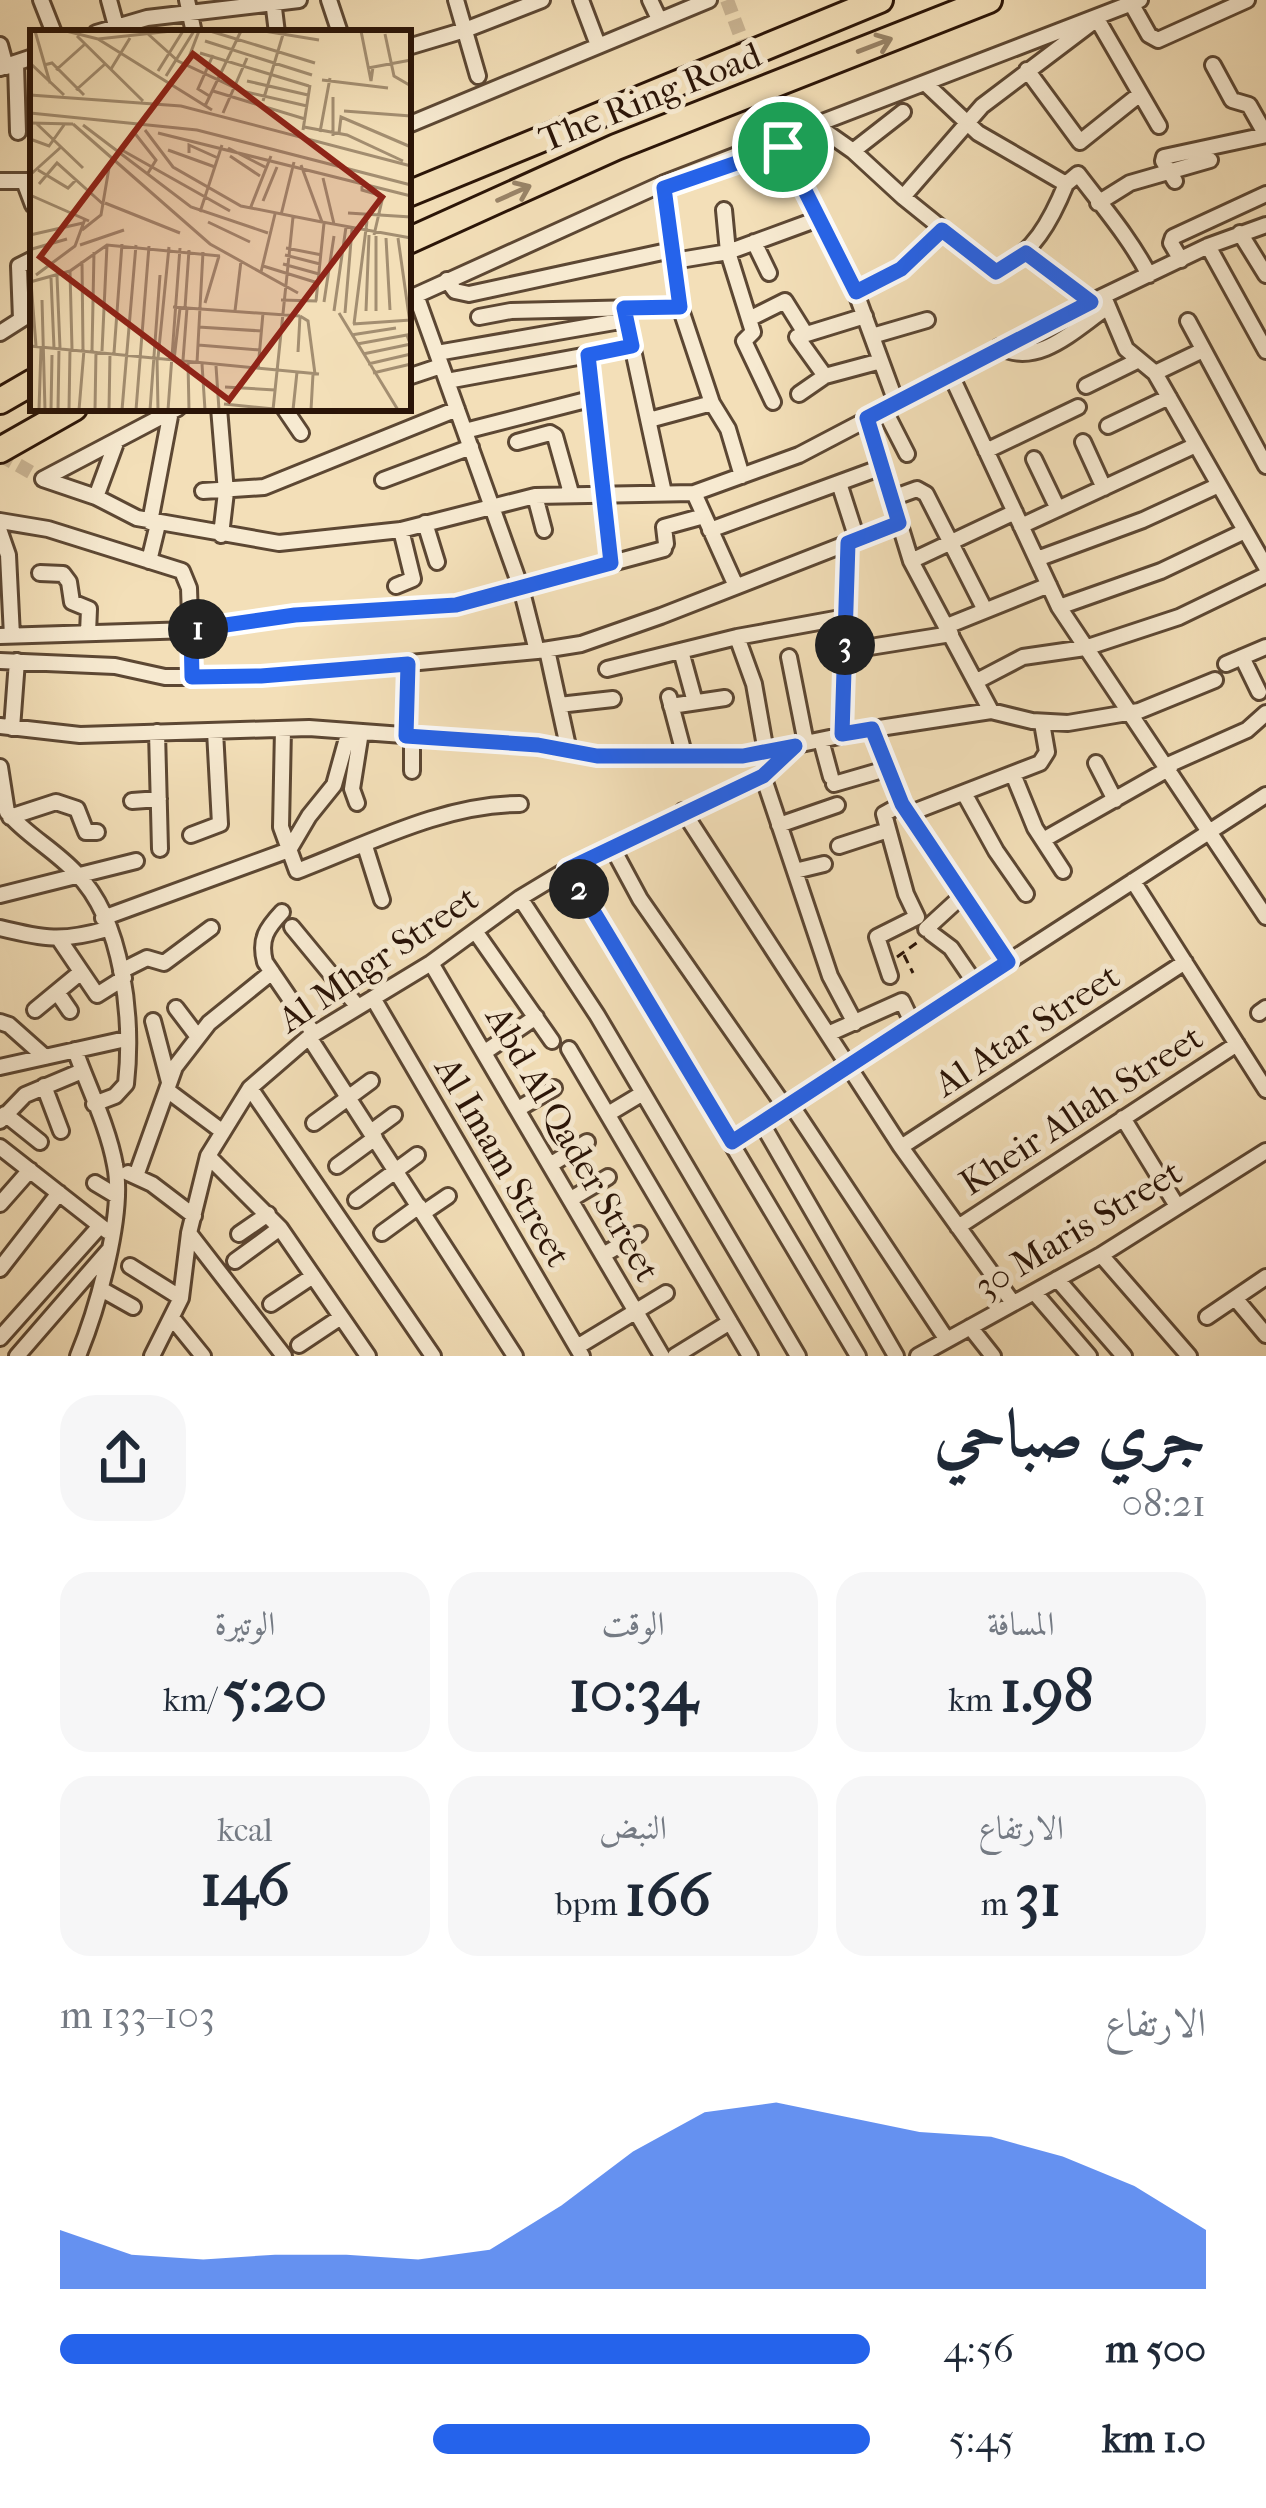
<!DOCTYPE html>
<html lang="ar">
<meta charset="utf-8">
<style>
body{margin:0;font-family:"IM FELL French Canon",Amiri,serif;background:#f6f6f7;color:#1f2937;direction:rtl;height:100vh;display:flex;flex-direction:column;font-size:45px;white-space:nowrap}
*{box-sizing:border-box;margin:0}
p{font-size:39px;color:#747a83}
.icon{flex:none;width:66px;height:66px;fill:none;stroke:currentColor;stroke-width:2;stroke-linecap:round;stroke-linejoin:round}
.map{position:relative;height:1356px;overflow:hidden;direction:ltr}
.sheet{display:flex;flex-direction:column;background:#fff;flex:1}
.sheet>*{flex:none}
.pin{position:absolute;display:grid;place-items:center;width:102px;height:102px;color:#fff;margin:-51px;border:6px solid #fff;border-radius:50%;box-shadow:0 3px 12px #0007}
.km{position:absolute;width:60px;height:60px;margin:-30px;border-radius:50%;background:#222;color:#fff;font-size:33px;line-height:60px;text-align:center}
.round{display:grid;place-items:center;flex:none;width:126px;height:126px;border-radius:36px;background:#f6f6f7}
.overview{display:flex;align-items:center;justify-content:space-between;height:204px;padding:0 60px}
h1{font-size:66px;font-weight:800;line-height:90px}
.figures{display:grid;grid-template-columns:repeat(3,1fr);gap:18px;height:204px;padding:12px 60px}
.figures div{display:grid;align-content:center;border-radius:30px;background:#f6f6f7;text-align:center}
.figures b{font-size:60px;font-weight:800}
.figures small{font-size:33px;font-weight:400}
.figures p{font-size:33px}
.chart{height:336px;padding:24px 60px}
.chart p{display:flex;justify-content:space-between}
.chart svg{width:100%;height:216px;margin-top:12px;fill:#2563eb;opacity:.7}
ul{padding:0 60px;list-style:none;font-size:39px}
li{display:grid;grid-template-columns:192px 144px 1fr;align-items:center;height:90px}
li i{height:30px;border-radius:15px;background:#2563eb}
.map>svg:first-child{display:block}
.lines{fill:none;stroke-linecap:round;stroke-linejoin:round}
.street-tunnel{stroke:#cbb695;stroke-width:14;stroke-dasharray:14 7;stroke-linecap:butt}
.street-casing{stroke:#5c4733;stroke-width:20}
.highway-casing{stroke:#2a1407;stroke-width:30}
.path{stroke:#2a1407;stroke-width:3;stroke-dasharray:9 6;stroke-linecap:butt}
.street{stroke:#f7ead1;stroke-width:14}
.highway{stroke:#f3dfb8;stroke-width:24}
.oneway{stroke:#998468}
.route-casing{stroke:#fff;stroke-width:24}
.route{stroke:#2563eb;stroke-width:15}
.labels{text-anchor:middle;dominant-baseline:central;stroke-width:10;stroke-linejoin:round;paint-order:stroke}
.street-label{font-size:36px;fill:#2a1407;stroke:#f7ead1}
.inset-road{fill:none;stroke:#a38e71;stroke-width:3}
.view{fill:#8f2418;fill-opacity:0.15;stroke:#8f2418;stroke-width:6}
.inset-edge{fill:none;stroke:#2a1407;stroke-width:6}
</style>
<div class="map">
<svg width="1266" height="1356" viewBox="0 0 1266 1356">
<rect width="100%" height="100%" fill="#f3dfb8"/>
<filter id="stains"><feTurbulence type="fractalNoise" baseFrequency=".00167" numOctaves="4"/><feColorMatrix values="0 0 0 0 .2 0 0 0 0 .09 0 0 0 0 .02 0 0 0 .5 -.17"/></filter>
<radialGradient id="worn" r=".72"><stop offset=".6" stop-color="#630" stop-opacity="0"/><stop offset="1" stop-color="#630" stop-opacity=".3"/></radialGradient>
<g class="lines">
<path class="street-tunnel" d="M727 0 779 139
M0 455 43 479"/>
<g class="street-casing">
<path id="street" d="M41 0 54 33
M109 0 118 33
M187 0 194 33
M273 0 277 33
M329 0 340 33
M456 0 478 76
M581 0 598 45
M650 0 659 19
M1131 3 1149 35 1158 40 1247 0
M96 33 147 18 299 0
M0 45 6 67
M408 47 465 30 542 0
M16 64 18 132
M1213 65 1232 100 1249 105 1266 135
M0 68 33 57
M1027 70 1080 142 1140 94
M926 84 978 133 1066 184 1078 174C1103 207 1130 238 1149 275
M408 125 709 0
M816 125 853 151 903 197 996 272C1033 254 1051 221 1066 184
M779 139 856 293 896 402
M853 151 903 112
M0 181H33
M24 181 33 205
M1175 181 1163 161 1164 157 1266 135
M664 183 680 307 712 403 728 429 742 476
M903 197 982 106 1097 19 1159 126
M1098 203 1130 183 1210 160
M724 210 728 252 753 332 744 341 773 402
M1240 233 1266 275
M754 242 769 273
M1208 246 1266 351
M1026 253 1091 302 1208 246 1266 225
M1181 260 1171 243 1173 237 1266 194
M674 261 728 252 818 219
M447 280 455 291 469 294 672 250
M856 293 901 269 942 230
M416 295 521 588 537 651
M1104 297 1126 349 1155 373 1266 567
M408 299 664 183 1140 0
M625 313 664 493
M479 317 511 311 680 307
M21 319 19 266 33 259
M749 319 785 301 805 333
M1188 321 1266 466
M0 333 33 312
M872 336 927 320
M999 347C1039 368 1076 328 1108 307
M437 353 626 320
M588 355 612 563
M950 373 1059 607 1266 917
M1155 373 1203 350
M825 376 797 337 865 316
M408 377 441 366
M447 381 632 347
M1086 386 1137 361
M799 394 825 376 881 361
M219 408 226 492 221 535
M284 408 301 433
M884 409 907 454
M867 418 911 561 991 711
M649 420 712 403
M1108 426 1169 397
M465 431 594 398
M517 442 550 433 555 436 571 493
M1083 442 1104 488
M986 451 1078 407
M1034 459 1058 509
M43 479 96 497 137 518 279 543 401 530 535 496 694 493 799 455 1091 302
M43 479 178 408
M383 480 471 447
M839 483 857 539
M203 491 264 487 457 409
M694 493 736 586
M535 496 544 530
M96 497 117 440
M892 498 917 489 926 494 985 610
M0 521 48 529 182 571 189 588 192 677
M150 522 171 411
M425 523 437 562
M1021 526 1196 445
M710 530 882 467
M0 532 8 555 12 636
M666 544 664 527 704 516
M1037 559 1143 520 1219 485
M149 561 158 524
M911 561 1015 512
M40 573 63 574 69 582 72 602 89 609 88 633
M396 586 413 579 401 530
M1059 607 1161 571 1245 531
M947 626 1049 585
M0 636 191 630 295 615 456 605 664 549
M737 637 754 684 766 752
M547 650 569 751
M681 651 695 702
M845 651 951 634
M789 657 806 743
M1242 657 1259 692
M0 661 115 666 165 677H261L537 651 581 644 661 616 899 523
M1226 664 1266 647
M607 669 737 637 846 617
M977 681 1023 657 1085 648 1179 617 1266 575
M669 697 685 757
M559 705 613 699
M671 706 725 698
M0 726 80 735 309 728 538 745 597 756H743L873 729 991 711 1032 721 1068 723 1139 711 1215 680
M12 728 17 661
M283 729 281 827 297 871C368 844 443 804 520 804
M873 729 902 804 1008 962
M157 732 160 849
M842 734 848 543
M406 735 408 664
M821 740 831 777
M1096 763 1115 800
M1168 765 1247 730 1266 713
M0 767 7 812C26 835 55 850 76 873 124 921 133 1020 126 1084L115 1096 94 1104
M412 771V736
M1013 774 1035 828 1063 871
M763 776 830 976 855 1023
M834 784 886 769
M964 793 996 851 1026 894
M132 801 159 799
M357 803 352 789 361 732
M683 811 901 1147 1013 1303
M908 814 1040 763 1047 752 1042 723
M10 817 56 802 77 809 86 832H97
M779 825 837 805
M191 835 220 824 215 731
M1043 840 1170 768
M365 846 382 900
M839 846 888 830
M612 847 640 899 785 1107
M289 850 309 816 334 785 349 731
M568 869 858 1356
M795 871 824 864
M1133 881 1266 1090
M0 895 136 861
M520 898 597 1015 798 1356
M282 912C267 928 259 939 265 962L314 1034
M103 918 289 850
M292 927 358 1007
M0 928C44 939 63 942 107 929
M926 929 962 896
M475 931 552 1041
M931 933 951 948 975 983
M59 939 97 995 124 978
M431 963 662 1356
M121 971 147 958 164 963 211 928
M890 976 877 937 917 917 906 894 884 814 902 804
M57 992 70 1011
M373 998 582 1356
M176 1008 198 1037
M35 1010 81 972
M1259 1013 1266 1008
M153 1021 169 1082
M0 1022 9 1025 45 1057
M828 1034 902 1001 913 1024
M309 1037 515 1356
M569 1049 750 1356
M75 1050C88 1087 108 1126 115 1165 125 1213 97 1310 78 1356
M485 1052 536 1017
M0 1067 126 1039
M44 1086 61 1131
M250 1088 433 1356
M167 1090 223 1132
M790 1103 947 1340
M518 1109 554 1088
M5 1114 40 1142
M608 1114 643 1093
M1123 1118 1177 1206
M0 1121 25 1095 82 1071
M761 1122 896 1356
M314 1123 371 1081
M371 1132 394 1115
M732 1141 1266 795
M0 1147 107 1231
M901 1147 1185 962
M208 1156 280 1228 368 1356
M550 1165 587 1142
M337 1166 375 1138
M128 1173 152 1184 194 1216
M136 1176 175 1067 209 1023 272 972
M95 1183 115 1195
M571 1199 608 1177
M356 1200 417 1155
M0 1204 30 1170
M423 1213 448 1196
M958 1227 1237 1044
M189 1233 284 1356
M382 1233 419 1206
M239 1234 268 1214
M603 1255 639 1234
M1101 1255 1189 1356
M235 1261 280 1228
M130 1266 181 1298
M0 1269 59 1193
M1057 1279 1124 1356
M101 1289 133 1307
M1034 1292 1089 1356
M1235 1298 1266 1335
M271 1304 313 1276
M1207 1317 1266 1277
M173 1319 203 1356
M970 1327 993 1356
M0 1338 100 1226
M299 1345 341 1317
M577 1347 666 1293
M17 1356 108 1251
M152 1356 181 1298 189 1233 208 1156 250 1088 309 1037 431 963 520 898 568 869 763 776 795 746
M675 1356 730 1322
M918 1356 1101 1255 1266 1151"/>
</g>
<g class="highway-casing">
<path id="highway" d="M408 194 880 0
M408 241 616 147 989 0
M0 401 33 382
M0 450 74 408"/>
</g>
<path class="path" d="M904 955 913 973
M897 957 918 942"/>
<use href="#street" class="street"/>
<use href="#highway" class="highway"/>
</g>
<defs><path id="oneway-shaft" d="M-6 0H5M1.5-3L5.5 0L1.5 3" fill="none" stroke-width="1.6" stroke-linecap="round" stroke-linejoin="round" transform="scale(3)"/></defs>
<g class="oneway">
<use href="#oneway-shaft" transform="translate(875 45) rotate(-21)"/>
<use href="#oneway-shaft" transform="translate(514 193) rotate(-24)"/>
</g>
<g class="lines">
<g class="route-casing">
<path id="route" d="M783 147 856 292 901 269 942 230 996 272 1026 253 1091 302 867 418 899 523 848 543 842 734 872 729 902 804 1008 962 732 1142 568 869 763 776 795 746 743 756H597L538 745 406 736 408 664 261 676 192 677 191 630 295 615 456 605 611 563 588 355 632 346 624 308 680 307 664 188Z"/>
</g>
<use href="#route" class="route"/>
</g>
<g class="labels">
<g class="street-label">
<text transform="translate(650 97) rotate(-22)">The Ring Road</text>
<text transform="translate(378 959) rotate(-34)">Al Mhgr Street</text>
<text transform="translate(1027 1030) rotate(-33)">Al Atar Street</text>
<text transform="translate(1081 1110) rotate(-33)">Kheir Allah Street</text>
<text transform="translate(573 1144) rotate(60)">Abd Al Qader Street</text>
<text transform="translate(503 1162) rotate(60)">Al Imam Street</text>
<text transform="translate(1078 1229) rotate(-31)">30 Maris Street</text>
</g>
</g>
<g transform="translate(30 30)">
<rect width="381" height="381" fill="#f3dfb8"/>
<path class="inset-road" d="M5 1 20 53M36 1 68 9 142 1M180 1 285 33M234 1 289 10M331 1 341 51 343 37M118 4 148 31 212 61 277 76M355 4 364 46 381 56M47 6 113 71M68 9 182 80M175 11 282 45M170 23 279 56M0 33 34 65M14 35 22 33 54 65M156 35 169 1M338 38 381 30M81 39 100 8M26 40 55 14M128 41 153 1M136 46 164 1M292 50 358 58M217 51 278 65M46 60 75 34M183 61 275 89M0 65 151 76 381 136M181 67 168 59 183 25M233 71 254 1M175 76 211 1M314 81 381 86M0 83 167 100 381 155M193 83 217 28M0 93 43 94M7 94 53 138M43 94 180 214 268 263M53 95 161 177 238 203M274 97 317 105 373 131M115 100 143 137 211 176 292 192M273 100 280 55M103 101 126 130 118 143M290 102 300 48M128 103 381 166M309 103 311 87 381 117M303 106V67M0 109 19 116 34 95M198 118 235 137M90 119 200 181M138 120 185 137M159 123V115L188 128M200 126 230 146M271 135 292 192 381 208M8 140 38 158 47 149M0 145 31 117M293 148 304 194M332 152V160L353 166 344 205M9 154 27 133 74 175M0 165 59 191M233 171 247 137M75 173 150 203M220 179 241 126M170 182 192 115M318 183 381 187M251 185 264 132M178 192 220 212M52 200 71 185 80 132M0 205 53 193M346 206V281M356 208 360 280M368 208 381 300M50 215 94 200M256 218 292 225M2 219 37 209M255 225 290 234M52 231 53 320M253 234 289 244M233 236 288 253M40 241 42 319M231 242 245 184M6 245 45 216 55 189M27 246 30 318M21 248 24 318M0 252 40 241 77 215 190 226M1 252 6 316M12 270 15 380M251 270 287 271M286 271 294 193M294 272 304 206M175 273 189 226M143 277 270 286M155 278 159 220M205 281 211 231M304 281 316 197M336 281 339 205M309 283 368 380M315 283 322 199M270 286 278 291 285 344M323 294 381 290M324 294 337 191M168 297 232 301M321 305 366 298M327 314 377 305 381 316M168 315 230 320M0 316 289 344M62 321 64 222M72 321 77 215M268 322 270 286M84 323 92 214M333 324 381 314M127 328 128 380M128 328 139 217M144 330 150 278M153 330 157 278M158 332 159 380M167 333 173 222M172 334 175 380M338 334 381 324M186 336 189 380M228 339 233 283M343 343 381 334M195 357 245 360M194 374 244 379M9 380 11 317M21 380 22 325M28 380 29 318M39 380 40 319M49 380 54 320M65 380 66 321M79 380 80 323M92 380 106 215M106 380 119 216M120 380 130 245M138 380 150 218M243 380 263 187M263 380 267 342M281 380 283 344"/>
<path class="view" d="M163 24 352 167 199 370 10 227Z"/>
<rect width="381" height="381" class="inset-edge"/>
</g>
<rect width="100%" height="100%" filter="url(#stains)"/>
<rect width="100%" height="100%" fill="url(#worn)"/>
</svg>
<div class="pin" style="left:783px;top:147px;background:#1e9e55"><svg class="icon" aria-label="arrive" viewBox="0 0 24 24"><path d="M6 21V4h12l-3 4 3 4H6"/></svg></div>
<b class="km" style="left:198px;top:629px">1</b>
<b class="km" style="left:579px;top:889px">2</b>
<b class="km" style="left:845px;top:645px">3</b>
</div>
<section class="sheet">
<div class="overview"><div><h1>جري صباحي</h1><p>08:21</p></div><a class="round"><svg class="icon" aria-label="share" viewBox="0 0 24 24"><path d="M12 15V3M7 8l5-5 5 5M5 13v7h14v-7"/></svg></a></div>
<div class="figures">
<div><p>المسافة</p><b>1.98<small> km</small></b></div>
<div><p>الوقت</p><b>10:34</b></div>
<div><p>الوتيرة</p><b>5:20<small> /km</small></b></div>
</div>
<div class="figures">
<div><p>الارتفاع</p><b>31<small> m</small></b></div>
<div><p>النبض</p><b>166<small> bpm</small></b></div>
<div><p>kcal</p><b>146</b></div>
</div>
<div class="chart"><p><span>الارتفاع</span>103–133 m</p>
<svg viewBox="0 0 160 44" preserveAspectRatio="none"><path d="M0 44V32L10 37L20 38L30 37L40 37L50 38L60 36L70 27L80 16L90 8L100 6L110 9L120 12L130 13L140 17L150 23L160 32V44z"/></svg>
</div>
<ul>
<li><b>500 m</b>4:56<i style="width:100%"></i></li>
<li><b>1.0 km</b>5:45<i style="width:54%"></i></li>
</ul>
</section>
